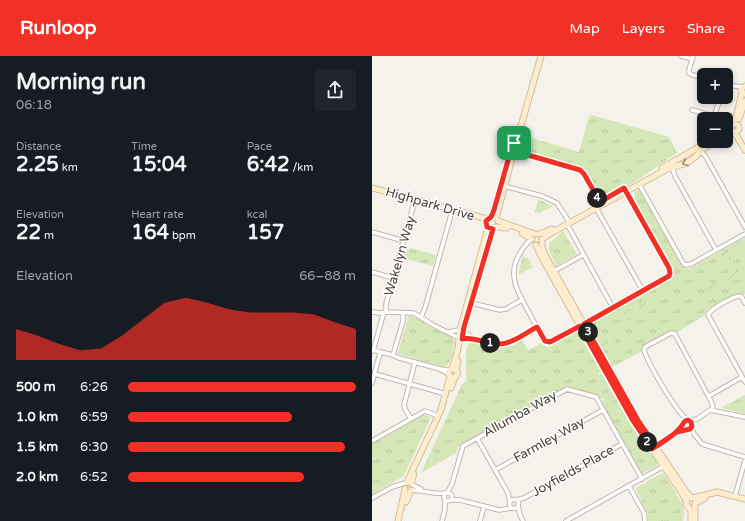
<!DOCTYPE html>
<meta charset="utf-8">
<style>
body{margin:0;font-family:"Varela Round",sans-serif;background:#20242c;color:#f1f3f6;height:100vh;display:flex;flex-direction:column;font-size:15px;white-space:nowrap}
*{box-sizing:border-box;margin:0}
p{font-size:13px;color:#9ea1a6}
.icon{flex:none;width:22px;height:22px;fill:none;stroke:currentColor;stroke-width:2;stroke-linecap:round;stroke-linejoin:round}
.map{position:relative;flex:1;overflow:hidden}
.drawer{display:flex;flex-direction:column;background:#171b24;width:372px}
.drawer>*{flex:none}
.tools{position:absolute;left:325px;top:12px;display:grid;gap:8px}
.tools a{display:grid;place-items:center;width:36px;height:36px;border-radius:6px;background:#171b24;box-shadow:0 2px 6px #0003;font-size:20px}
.pin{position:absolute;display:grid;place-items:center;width:34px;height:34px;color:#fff;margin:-17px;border-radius:8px;box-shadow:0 2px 6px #0006}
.km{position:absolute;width:20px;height:20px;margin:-10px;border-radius:50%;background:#222;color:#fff;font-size:11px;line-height:20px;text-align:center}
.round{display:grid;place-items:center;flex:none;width:42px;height:42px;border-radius:6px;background:#20242c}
.overview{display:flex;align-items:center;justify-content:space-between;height:68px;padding:0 16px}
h1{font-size:22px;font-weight:700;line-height:30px}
.metrics{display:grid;grid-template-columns:repeat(3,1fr);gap:6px;height:68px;padding:4px 16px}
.metrics div{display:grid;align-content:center}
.metrics b{font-size:20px;font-weight:700}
.metrics small{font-size:11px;font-weight:400}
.metrics p{font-size:11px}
.chart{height:112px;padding:8px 16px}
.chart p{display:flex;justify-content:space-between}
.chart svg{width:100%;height:72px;margin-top:4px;fill:#f23025;opacity:.7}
ul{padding:0 16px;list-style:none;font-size:13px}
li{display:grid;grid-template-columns:64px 48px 1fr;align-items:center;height:30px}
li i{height:10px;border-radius:5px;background:#f23025}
header{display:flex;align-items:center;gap:24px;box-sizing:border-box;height:56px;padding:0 20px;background:#f23025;color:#fff}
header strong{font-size:19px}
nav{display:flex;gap:22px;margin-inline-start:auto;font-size:14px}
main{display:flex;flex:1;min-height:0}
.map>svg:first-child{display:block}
.park{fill:url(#park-tufts)}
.garden{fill:url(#garden-furrows)}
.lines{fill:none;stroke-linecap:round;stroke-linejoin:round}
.street-casing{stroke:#c0b8ad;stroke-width:5.5}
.secondary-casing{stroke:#d2bf9c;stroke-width:7}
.street{stroke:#fff;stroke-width:3.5}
.secondary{stroke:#fdeccd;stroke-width:5}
.oneway{stroke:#9a8e7c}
.route-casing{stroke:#fff;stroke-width:8}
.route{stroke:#f23025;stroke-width:5}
.labels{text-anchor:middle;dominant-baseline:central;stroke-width:3;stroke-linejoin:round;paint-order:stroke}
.street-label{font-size:13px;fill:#494139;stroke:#fff}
</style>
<header>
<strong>Runloop</strong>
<nav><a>Map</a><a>Layers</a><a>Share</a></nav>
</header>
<main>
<section class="drawer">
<div class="overview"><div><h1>Morning run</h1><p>06:18</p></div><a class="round"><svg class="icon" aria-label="share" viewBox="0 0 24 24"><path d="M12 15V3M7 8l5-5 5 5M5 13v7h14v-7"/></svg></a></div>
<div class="metrics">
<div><p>Distance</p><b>2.25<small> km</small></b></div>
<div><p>Time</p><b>15:04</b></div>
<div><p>Pace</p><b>6:42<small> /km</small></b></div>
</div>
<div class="metrics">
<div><p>Elevation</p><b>22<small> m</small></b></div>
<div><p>Heart rate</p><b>164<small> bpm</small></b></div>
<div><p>kcal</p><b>157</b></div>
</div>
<div class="chart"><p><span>Elevation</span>66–88 m</p>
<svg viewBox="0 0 160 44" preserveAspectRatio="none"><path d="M0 44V25L10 29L20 34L30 38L40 37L50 29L60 19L70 9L80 6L90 9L100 13L110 15L120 15L130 15L140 16L150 21L160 25V44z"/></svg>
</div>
<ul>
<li><b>500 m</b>6:26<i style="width:100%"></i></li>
<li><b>1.0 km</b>6:59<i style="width:72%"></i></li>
<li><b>1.5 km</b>6:30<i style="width:95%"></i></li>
<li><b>2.0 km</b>6:52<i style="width:77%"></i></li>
</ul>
</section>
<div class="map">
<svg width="373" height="465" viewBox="0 0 373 465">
<defs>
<pattern id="park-tufts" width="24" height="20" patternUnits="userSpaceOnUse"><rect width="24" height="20" fill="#d5e7b6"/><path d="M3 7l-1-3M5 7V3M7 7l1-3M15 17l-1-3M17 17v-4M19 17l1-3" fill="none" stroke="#b8c79d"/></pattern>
<pattern id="garden-furrows" width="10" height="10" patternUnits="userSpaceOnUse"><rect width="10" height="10" fill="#d5e7b6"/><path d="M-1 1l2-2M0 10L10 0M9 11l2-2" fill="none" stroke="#b8c79d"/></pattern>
</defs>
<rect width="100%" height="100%" fill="#f5f1eb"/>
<path class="park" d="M219 59 297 81 305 97 258 129 227 142 213 117 209 113 148 95 153 80 207 96 217 60Z
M266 134 268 135 311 211 317 213 373 182V238L371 239 366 237 335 254 333 259 305 276 301 274 298 275 272 289 270 295 240 311 217 268 301 221 302 216 259 140 260 138 261 141H263L262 137Z
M166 143 181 150 168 157 163 156Z
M191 175 205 198 184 210 177 194V187Z
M38 192 64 199 61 210 31 202 34 193 37 194Z
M151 199 153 202 155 201 161 211 146 219Z
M37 259 48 263 60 272 80 281 83 286C81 294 80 309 71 311L27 298 26 297 36 261Z
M205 275 229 316 226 318V319L230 318 258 368 285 406V410L271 417H269L229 346 232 344 231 342 228 344 225 339 195 330 86 391 84 397 49 417 90 328 94 325C96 314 90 293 99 285 122 289 127 295 150 284L156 294 170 287 171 289 176 291Z
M373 339V358L349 352Z
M52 359 59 361 32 420 0 438V388Z
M290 417 292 418 311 449 312 458 311 465H276V458L264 434V432Z"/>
<path class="garden" d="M351 195C356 195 360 199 360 204L348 200V197Z
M362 210 365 211 368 219 365 222 357 223 356 221 361 217Z
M334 227 347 230 336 239V232Z
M276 238 272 253H264Z
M254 247 255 253 260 255 257 264 251 257 242 254Z
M319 251 321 255 319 260 310 265 311 261Z
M233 258 228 272 223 276 218 267Z
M233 285H243V286L238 292 233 294 229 287Z"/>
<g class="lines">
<g class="street-casing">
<path id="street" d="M309 0 320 3
M321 0 317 14V17L321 19 332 22
M354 29 371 31
M320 54 342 60 349 41
M332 66 328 70 332 78
M336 85 337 86
M139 94 208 114 212 118 227 147
M329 95 334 101 373 171
M300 111 303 120 344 194
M267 128 310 205 313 209 319 208 373 178
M132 130 170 140 185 147 196 164
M224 152 271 235
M195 168 241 252
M0 176 32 185
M159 183C129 214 144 232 161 264 165 271 169 284 177 287L208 270
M182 215 211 199
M0 216 21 222
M99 247 128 254 134 253 150 244
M373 247 369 240C363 239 338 253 336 259L373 326
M0 256 8 257 14 256 42 257 61 269 87 282
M14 256V248L43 144
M49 261 53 252 80 155
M212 268 294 222 298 218 297 213 252 132
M91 275 101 282
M76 276 88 274
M90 283C102 280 113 287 125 288 139 289 153 277 165 271
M0 294 21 299 27 302 68 313 79 314
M1 295 12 256
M21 299 31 265V257
M69 314 77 318
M3 318 74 338
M0 327 8 297
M337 340 370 321
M39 363 33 353 32 349 43 306
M316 364C305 358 276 307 272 294L273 291 299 277 303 278 340 347 341 354
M311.5 369a4.5 4.5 0 1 1 9 0a4.5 4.5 0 1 1-9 0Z
M317 365 325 363 338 354 373 361
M319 371 322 378 330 388 373 401
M105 382 136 437 138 445
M0 385 53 355 66 360
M284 391 305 376 311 369
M123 414 231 354
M41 429 49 433
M257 430 272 457 273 465
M39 434C51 434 63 439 74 437
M72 441a4 4 0 1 1 8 0a4 4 0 1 1-8 0Z
M75 437 80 428 91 390 195 333 224 341 270 423
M363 440 373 405
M0 442 20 431 33 427
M137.5 448a4.5 4.5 0 1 1 9 0a4.5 4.5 0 1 1-9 0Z
M79 444H88L127 454 140 452
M144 444 152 442 250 388
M146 450 148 459 151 465
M70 465 73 453V443
M108 465 112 450
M194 465 292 410"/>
</g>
<g class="secondary-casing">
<path id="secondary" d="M372 38 369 34 370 32 373 30
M367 63 373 45
M359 72a4 4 0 1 1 8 0a4 4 0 1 1-8 0Z
M361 68 365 58 370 36
M362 76 373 94
M354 80 361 76
M290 112 334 87
M0 132 115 163
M119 161 123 149
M124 162 145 84 169 0
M126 165 163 178
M124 171 135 172
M150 177 160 183
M167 178 180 173
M117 183 121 173
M170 183 181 176 295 113 315 107 322 102 331 93 344 85
M170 185V191L174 201 267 366 315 437 320 442
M164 189 170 202 260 363 311 439 314 445
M76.5 317a4.5 4.5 0 1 1 9 0a4.5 4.5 0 1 1-9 0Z
M80 313 86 293 88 274 116 172
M84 314 86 305
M79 332 83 321
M35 426 69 354 78 320
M39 427 42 418
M321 442 345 436 373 443
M315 443 314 448 319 455V465
M34 446 39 434
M323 447 333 442
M323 449V465
M26 465 33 433"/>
</g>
<use href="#street" class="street"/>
<use href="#secondary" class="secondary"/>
</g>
<defs><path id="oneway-chevron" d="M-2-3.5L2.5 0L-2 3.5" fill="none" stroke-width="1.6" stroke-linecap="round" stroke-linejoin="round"/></defs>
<use class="oneway" href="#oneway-chevron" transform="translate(313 107) rotate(157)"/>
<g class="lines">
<g class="route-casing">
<path id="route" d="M142 87 139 94 122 154 119 161 114 165 115 171 121 173 92 271 90 283C102 280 113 288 125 288 139 289 153 277 165 271L173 285 178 286 208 270 260 363 280 393C293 385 305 378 313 365L316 364 319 366 320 370 318 373 305 376 284 390 267 366 212 268 297 220 298 217 297 212 252 132 228 146 212 118 208 114 142 95 145 84 142 87"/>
</g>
<use href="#route" class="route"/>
</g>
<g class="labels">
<g class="street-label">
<text transform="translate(58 148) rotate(16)">Highpark Drive</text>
<text transform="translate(28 200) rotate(-74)">Wakelyn Way</text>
<text transform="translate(148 358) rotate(-29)">Allumba Way</text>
<text transform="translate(177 384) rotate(-29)">Farmley Way</text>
<text transform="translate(201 415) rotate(-29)">Joyfields Place</text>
</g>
</g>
</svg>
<div class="tools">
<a>+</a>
<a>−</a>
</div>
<div class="pin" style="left:142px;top:87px;background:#1e9e55"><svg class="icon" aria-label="arrive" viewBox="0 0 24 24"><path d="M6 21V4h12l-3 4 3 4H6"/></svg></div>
<b class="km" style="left:118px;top:287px">1</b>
<b class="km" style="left:275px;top:386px">2</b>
<b class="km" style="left:216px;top:276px">3</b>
<b class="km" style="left:225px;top:142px">4</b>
</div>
</main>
